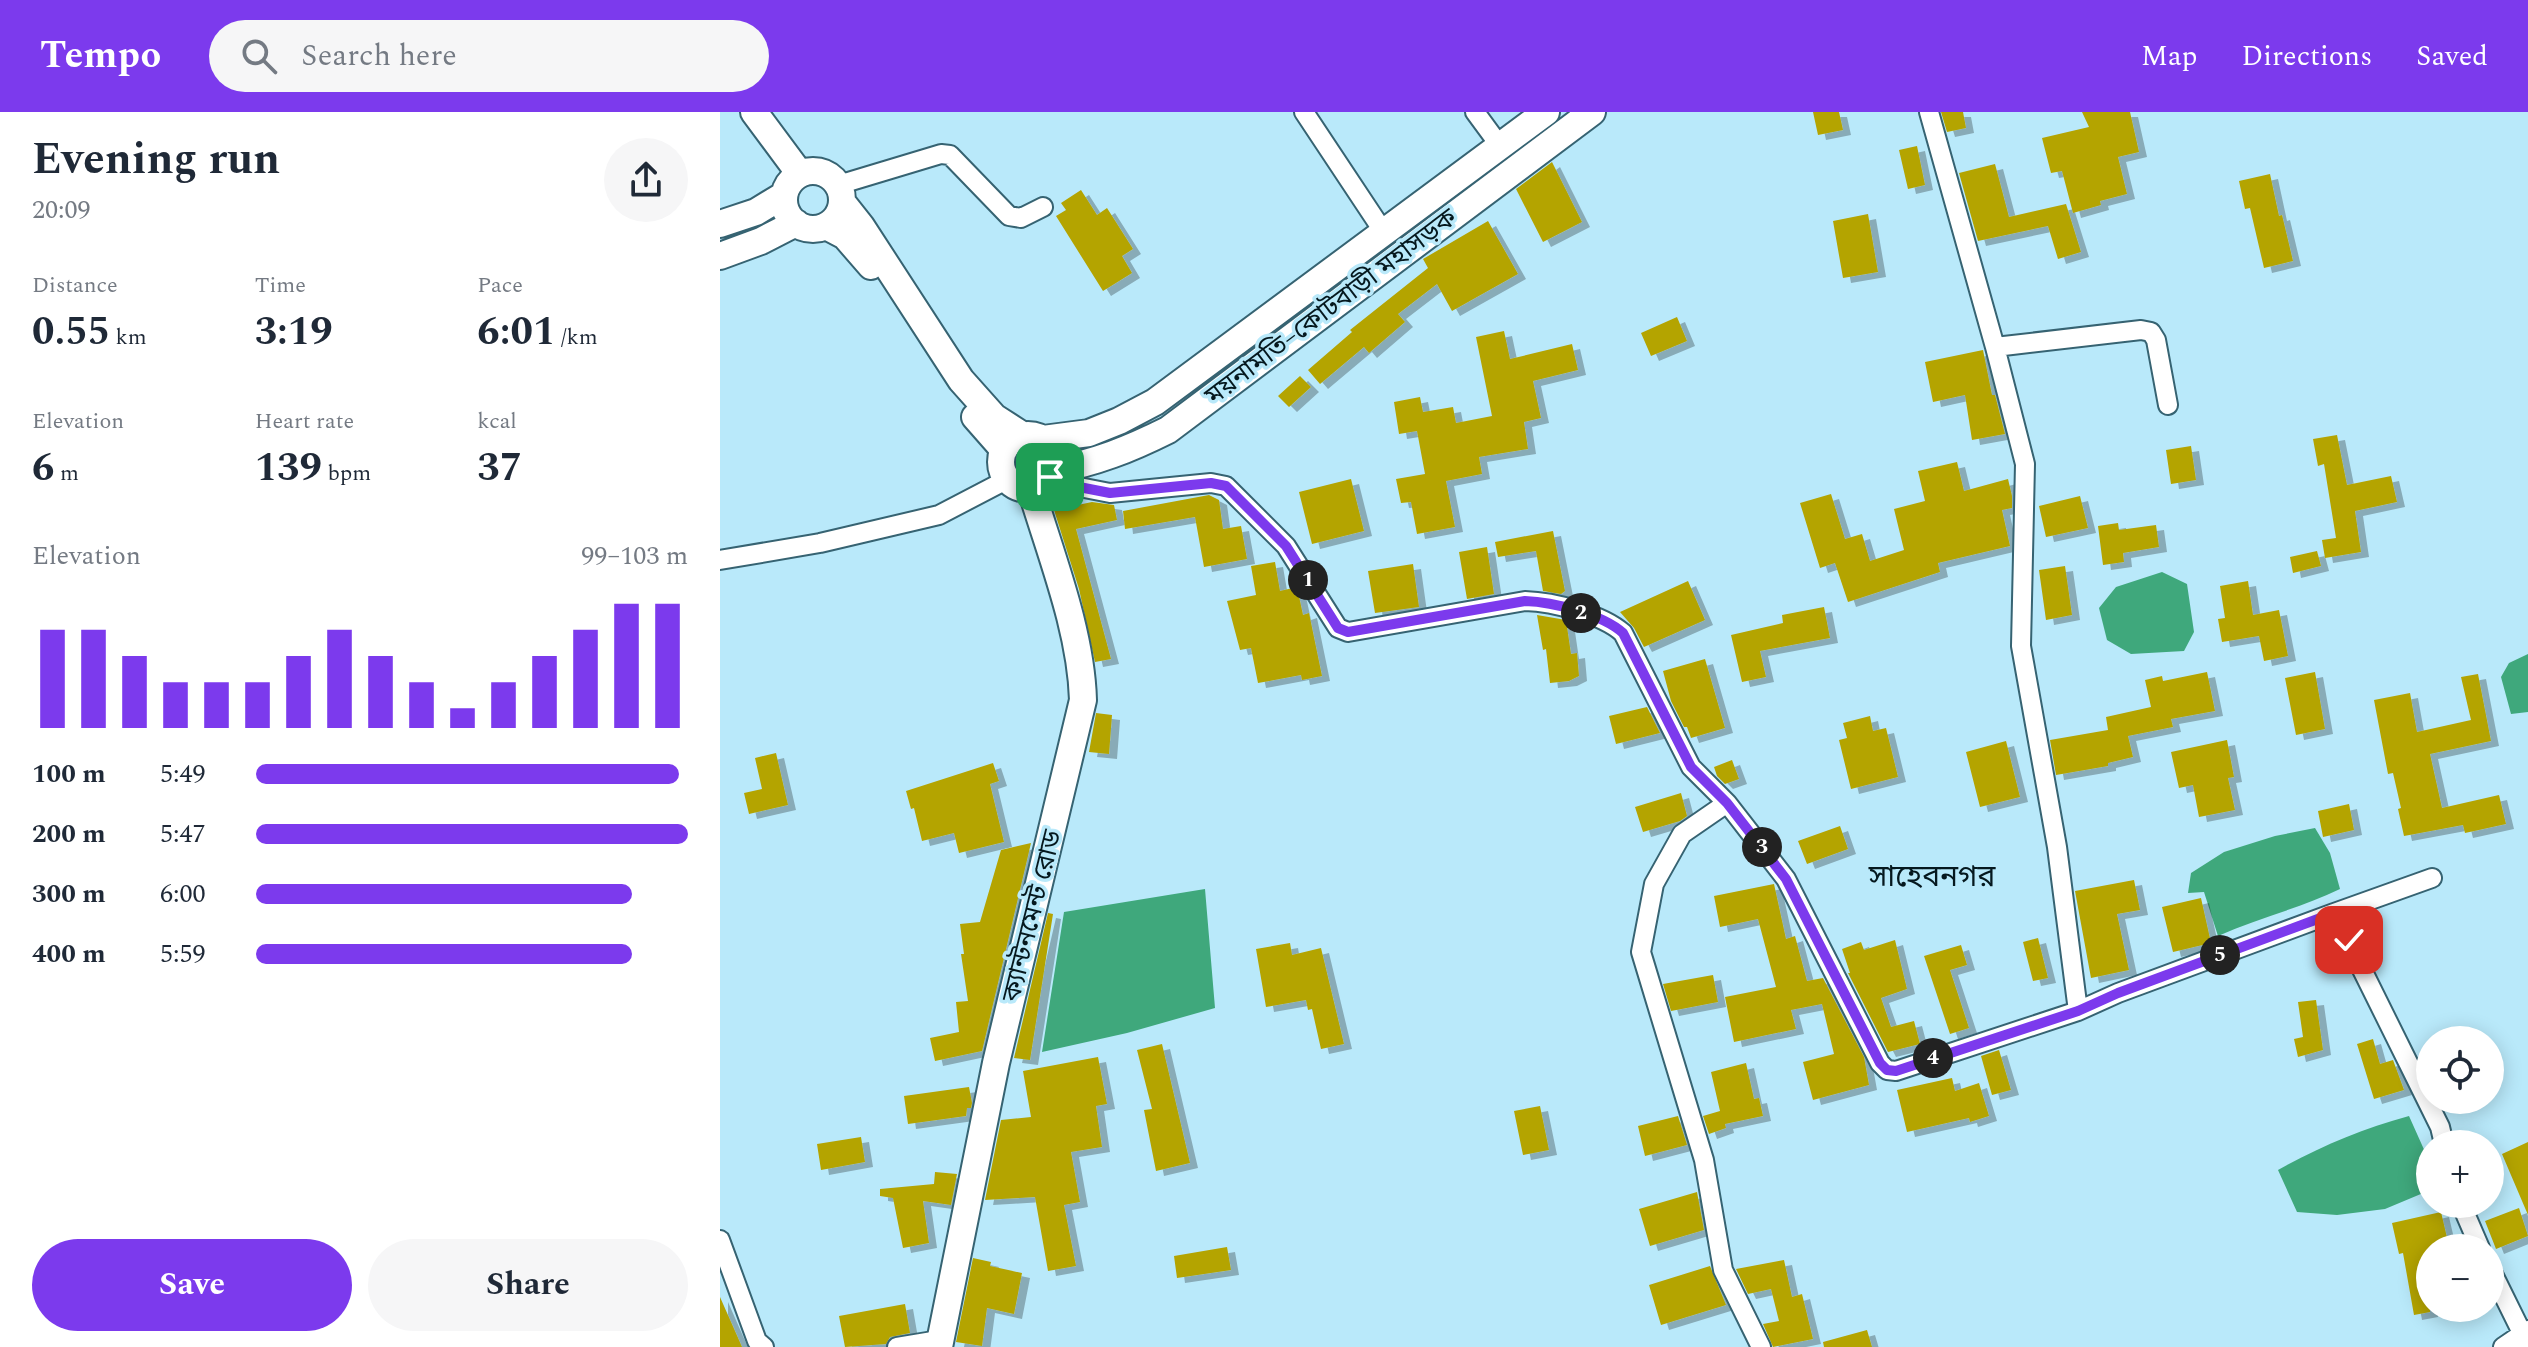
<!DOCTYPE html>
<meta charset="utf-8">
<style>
body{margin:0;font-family:Spectral,"Noto Sans Bengali",serif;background:#f6f6f7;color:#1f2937;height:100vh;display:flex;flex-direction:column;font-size:30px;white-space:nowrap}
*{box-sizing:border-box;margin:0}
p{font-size:26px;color:#747a83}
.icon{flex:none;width:44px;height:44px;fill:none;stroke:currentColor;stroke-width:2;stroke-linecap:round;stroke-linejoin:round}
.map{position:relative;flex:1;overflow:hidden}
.panel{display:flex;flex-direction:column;background:#fff;width:720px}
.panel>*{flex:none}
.buttons{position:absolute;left:1696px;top:914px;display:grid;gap:16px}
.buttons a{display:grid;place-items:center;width:88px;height:88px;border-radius:50%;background:#fff;box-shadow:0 4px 20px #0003;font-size:40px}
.pin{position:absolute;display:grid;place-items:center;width:68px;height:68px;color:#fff;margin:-34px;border-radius:16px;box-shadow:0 4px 12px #0006}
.km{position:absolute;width:40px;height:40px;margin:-20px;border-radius:50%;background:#222;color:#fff;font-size:22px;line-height:40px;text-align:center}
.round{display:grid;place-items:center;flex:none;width:84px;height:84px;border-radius:42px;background:#f6f6f7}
.overview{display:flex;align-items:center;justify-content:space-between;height:136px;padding:0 32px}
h1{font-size:44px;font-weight:700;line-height:60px}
.stats{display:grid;grid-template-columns:repeat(3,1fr);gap:12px;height:136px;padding:8px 32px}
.stats div{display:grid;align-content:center}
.stats b{font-size:40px;font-weight:700}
.stats small{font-size:22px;font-weight:400}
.stats p{font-size:22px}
.chart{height:224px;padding:16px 32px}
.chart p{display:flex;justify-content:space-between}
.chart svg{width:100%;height:144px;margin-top:8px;stroke:#7c3aed;stroke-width:6}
.action{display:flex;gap:16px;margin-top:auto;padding:16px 32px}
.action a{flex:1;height:92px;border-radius:48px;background:#7c3aed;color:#fff;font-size:32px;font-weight:700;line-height:92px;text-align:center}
.action a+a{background:#f6f6f7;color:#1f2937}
ul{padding:0 32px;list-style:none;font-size:26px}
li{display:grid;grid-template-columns:128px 96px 1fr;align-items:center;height:60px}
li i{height:20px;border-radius:10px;background:#7c3aed}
header{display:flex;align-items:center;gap:48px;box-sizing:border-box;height:112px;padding:0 40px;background:#7c3aed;color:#fff}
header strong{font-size:38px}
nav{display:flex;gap:44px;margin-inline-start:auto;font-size:28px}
.search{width:560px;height:72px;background:#f6f6f7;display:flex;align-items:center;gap:20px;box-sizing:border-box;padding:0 28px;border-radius:44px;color:#747a83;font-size:30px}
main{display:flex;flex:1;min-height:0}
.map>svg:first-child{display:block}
.water{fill:#3fa87c}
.building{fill:#b4a405;filter:url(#shadow)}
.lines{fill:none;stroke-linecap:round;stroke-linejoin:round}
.minor-casing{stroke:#366372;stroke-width:22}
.secondary-casing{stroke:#366372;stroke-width:30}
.minor{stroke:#fff;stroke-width:18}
.secondary{stroke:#fff;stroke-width:26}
.route-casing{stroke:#fff;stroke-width:16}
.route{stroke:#7c3aed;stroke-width:10}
.labels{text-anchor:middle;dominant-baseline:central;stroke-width:7;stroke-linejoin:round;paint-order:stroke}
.street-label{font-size:26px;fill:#05181e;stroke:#b9e9fa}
.quarter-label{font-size:30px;fill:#05181e;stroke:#b9e9fa}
</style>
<header>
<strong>Tempo</strong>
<div class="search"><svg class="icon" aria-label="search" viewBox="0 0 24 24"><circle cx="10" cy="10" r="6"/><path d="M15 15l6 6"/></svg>Search here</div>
<nav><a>Map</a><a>Directions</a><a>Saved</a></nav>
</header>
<main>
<section class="panel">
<div class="overview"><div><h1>Evening run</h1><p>20:09</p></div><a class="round"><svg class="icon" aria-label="share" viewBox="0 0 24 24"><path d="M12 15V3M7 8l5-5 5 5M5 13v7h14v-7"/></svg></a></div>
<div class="stats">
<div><p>Distance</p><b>0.55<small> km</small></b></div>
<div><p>Time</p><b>3:19</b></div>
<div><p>Pace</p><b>6:01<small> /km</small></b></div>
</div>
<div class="stats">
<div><p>Elevation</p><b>6<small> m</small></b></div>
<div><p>Heart rate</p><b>139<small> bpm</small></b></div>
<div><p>kcal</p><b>37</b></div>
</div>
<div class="chart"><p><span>Elevation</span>99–103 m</p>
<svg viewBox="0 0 160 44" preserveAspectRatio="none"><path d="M5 44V14M15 44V14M25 44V22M35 44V30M45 44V30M55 44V30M65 44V22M75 44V14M85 44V22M95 44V30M105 44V38M115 44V30M125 44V22M135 44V14M145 44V6M155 44V6"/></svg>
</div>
<ul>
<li><b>100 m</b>5:49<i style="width:98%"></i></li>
<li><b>200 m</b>5:47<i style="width:100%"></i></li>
<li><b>300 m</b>6:00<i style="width:87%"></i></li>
<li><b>400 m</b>5:59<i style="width:87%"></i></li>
</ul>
<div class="action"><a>Save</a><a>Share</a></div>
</section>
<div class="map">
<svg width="1808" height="1235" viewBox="0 0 1808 1235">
<defs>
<filter id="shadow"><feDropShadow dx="8" dy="5" stdDeviation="0" flood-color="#0004"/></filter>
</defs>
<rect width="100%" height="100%" fill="#b9e9fa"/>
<path class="water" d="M1442 460 1467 472 1474 520 1464 539 1411 542 1387 528 1379 496 1396 475Z
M1808 542V600L1791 602 1781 565 1789 551Z
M1595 716 1610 741 1620 777C1581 796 1538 806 1498 824L1484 780 1468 781 1471 761 1504 740 1555 724Z
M485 777 495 896 407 921 322 940 344 800Z
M1689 1004 1706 1042 1708 1079 1665 1097 1617 1103 1577 1100 1558 1058C1601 1034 1642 1017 1689 1004Z"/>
<path class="building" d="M1093 0H1119L1123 18 1098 23Z
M1221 0H1243L1246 16 1227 20Z
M1362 0H1410L1419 40 1398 45 1407 82 1380 89 1381 93 1353 101 1342 59 1331 61 1322 26 1369 15Z
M1197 34 1205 73 1188 77 1179 38Z
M832 50 862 110 823 130 796 77Z
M1275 52 1289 105 1346 92 1361 140 1338 147 1328 114 1258 129 1239 61Z
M1550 62 1559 104 1562 103 1573 149 1544 156 1530 96 1525 97 1519 69Z
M361 78 377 103 387 96 413 137 402 144 412 161 383 179 336 104 346 98 341 91Z
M1148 102 1158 160 1123 166 1113 109Z
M768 109 798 162 732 199 717 172 678 202 685 210 649 241 644 235 600 272 588 258 632 220 630 218 708 156 703 147Z
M957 205 967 229 931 244 921 221Z
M784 219 790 247 852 232 858 258 813 269 821 306 804 310 808 337 759 345 762 362 726 369 735 415 697 422 691 390 681 391 676 367 705 362 697 319 679 322 674 290 700 285 703 300 733 295 736 311 772 304 756 225Z
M1263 238 1272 283H1275L1285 322 1252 328 1245 283 1213 290 1205 250Z
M580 264 591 275 569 295 558 284Z
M1617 323 1627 373 1671 364 1677 390 1635 399 1641 440 1605 446 1602 428 1616 426 1604 352 1598 354 1593 327Z
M1471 334 1476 368 1451 372 1446 338Z
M1237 350 1244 379 1288 367 1292 384V396L1282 398 1290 434 1218 451 1220 460 1128 490 1115 451 1100 456 1080 391 1111 382 1125 427 1142 422 1150 449 1184 438 1174 397 1205 389 1198 359Z
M631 367 644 419 592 432 579 380Z
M489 383 499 388 503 417 521 414 527 447 484 455 475 405 405 417 403 399Z
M1360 384 1368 416 1326 425 1319 394Z
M372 390 394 393 397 408 356 417 391 547 375 550 359 477 334 398Z
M1398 411 1399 418 1436 413 1439 435 1403 441 1404 450 1383 453 1378 414Z
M833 419 845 479 841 482 823 479 816 439 778 445 775 430Z
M767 435 774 482 747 487 739 440Z
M1597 439 1601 454 1573 461 1570 445Z
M555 450 560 479 577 475 583 503 589 501 602 564 582 568 581 563 538 571 531 536 520 538 507 489 536 483 531 454Z
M693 452 699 495 655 501 648 459Z
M1345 454 1352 503 1326 508 1319 458Z
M968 469 985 508 924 535 914 516 900 500Z
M1528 469 1533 503 1559 498 1568 544 1544 549 1539 524 1502 530 1498 507 1505 506 1500 474Z
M1104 495 1110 526 1040 539 1046 565 1022 570 1011 523 1063 511 1062 503Z
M817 503 846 508 851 542 857 541 859 564 849 569 830 571 826 537 823 538Z
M985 547 1005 616 971 626 967 615H964L951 589 943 559Z
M1487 560 1495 599 1451 607 1453 615 1408 624 1413 645 1388 651V654L1336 663 1330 628 1388 618 1386 605 1431 595 1425 568 1442 564 1443 569Z
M1595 560 1605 617 1576 623 1565 566Z
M1758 562 1771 629 1710 642 1722 696 1779 683 1786 712 1745 721 1743 713 1684 724 1678 697 1681 696 1673 661 1668 662 1654 588 1690 581 1697 620 1751 608 1741 565Z
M927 595 940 621 896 632 889 604Z
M376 601 392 603 389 642 369 640Z
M1150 604 1153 619 1166 616 1178 665 1131 677 1119 628 1127 626 1123 611Z
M1507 628 1514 665 1508 666 1515 698 1479 705 1473 673 1459 676 1451 640Z
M1286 629 1300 685 1260 695 1246 640Z
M56 641 68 693 29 702 24 681 42 677 35 646Z
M1012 648 1019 667 1005 672 997 664 994 655Z
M273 651 279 669 270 672 284 730 239 741 234 721 202 729 194 696 191 697 186 679Z
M961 681 967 704 960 709 923 720 915 695Z
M1629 692 1634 718 1603 725 1598 699Z
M1120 714 1128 737 1087 752 1078 729Z
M311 731 262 939 215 949 210 926 239 920 236 890 248 889 241 842H244L240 812 260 810 281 738Z
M1414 768 1420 798 1397 802 1409 858 1371 866 1355 779Z
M1054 772 1066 827 1075 824 1087 869 1103 866 1144 945 1149 973 1093 988 1083 950 1114 942 1102 892 1071 898 1076 917 1014 930 1005 885 1056 875 1038 807 1000 815 994 784Z
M1481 786 1491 831 1453 840 1442 795Z
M328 801 333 802 310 948 294 946Z
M1318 826 1328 866 1313 869 1303 830Z
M1175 828 1187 877 1161 886 1171 915 1194 909 1200 932 1168 940 1128 861H1130L1122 837 1141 830 1144 838Z
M570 831 572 843 601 836 624 932 601 937 592 897 588 898 586 888 546 895 536 837Z
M1241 833 1247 853 1230 858 1249 916 1230 922 1204 844Z
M993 863 998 890 951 899 943 872Z
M1596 888 1603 938 1578 945 1574 927 1583 925 1578 890Z
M1653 927 1660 952 1673 948 1684 978 1654 987 1637 932Z
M442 932 470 1051 436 1059 424 998 432 997 417 938Z
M1279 938 1291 978 1272 983 1261 944Z
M378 945 387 992 376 994 382 1035 351 1040 360 1090 344 1093 356 1154 328 1159 315 1085 265 1088 281 1008 311 1005 303 959Z
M1026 951 1034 987 1039 986 1043 1004 1005 1012 1006 1016 989 1022 983 1004 1000 999 991 960Z
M1232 966 1235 979 1259 971 1269 1004 1250 1010 1249 1006 1187 1020 1177 978Z
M249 975 252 991 251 996H247L246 1004 188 1012 184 984Z
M820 994 829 1038 803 1043 794 999Z
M958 1004 967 1033 925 1044 918 1014Z
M141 1025 145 1050 101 1058 97 1032Z
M1808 1030V1103L1782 1042Z
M215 1060 237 1062 231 1093 203 1089 209 1131 183 1136 173 1086 160 1084V1077L214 1072Z
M977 1080 984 1118 930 1134 919 1097Z
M1799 1096 1808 1124 1776 1137 1765 1109Z
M1721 1100 1728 1130 1710 1135V1200L1694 1203 1683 1141 1679 1142 1672 1111Z
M507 1135 511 1158 457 1166 454 1144Z
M253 1146 271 1150 270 1154 302 1161 294 1202 267 1196 262 1234 236 1230Z
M1064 1148 1072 1185 1082 1182 1093 1227 1053 1235 1043 1212 1059 1209 1051 1177 1028 1182 1016 1157Z
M990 1154 1006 1193 941 1213 929 1173Z
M0 1185 22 1235H0Z
M185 1192 190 1221 170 1225 166 1232 125 1235 119 1204Z
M1147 1218 1152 1235H1104L1103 1230Z"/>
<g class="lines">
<g class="minor-casing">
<path id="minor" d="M584 0 663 119
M755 0 780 34
M1209 0 1275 235 1305 352 1301 534 1337 735 1358 899 1398 881 1614 801 1720 1015 1724 1032
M118 73 221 42 230 43 289 104 301 106 323 95
M1275 235 1421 218 1431 220 1436 228 1448 293
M330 365 354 374 390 381 491 371 506 374 566 434 618 516 628 520 805 489C833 490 882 502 903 521L971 655 1007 691 1066 767 1160 951 1167 958 1176 959 1358 899
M0 448 100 431 219 403 288 367
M1007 691 962 722 934 772 921 840 984 1048 1003 1158 1041 1235
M1614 801 1712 766
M1741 1092 1760 1136
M0 1128 37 1229 44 1235
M1770 1156 1808 1233
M177 1235 219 1228
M1783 1235 1808 1218"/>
</g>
<g class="secondary-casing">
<path id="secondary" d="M34 0 80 62
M64 88a29 29 0 1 1 58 0a29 29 0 1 1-58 0Z
M122 90 141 114 241 268 274 305 302 323
M0 112 36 100 64 83
M106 114 125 124 151 154
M0 144 41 129 76 111
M255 305 284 338
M281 350a27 27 0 1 1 54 0a27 27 0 1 1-54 0Z
M323 327 369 321 399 309 435 290 826 0
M334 358C375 351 410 337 448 318L872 0
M219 1235 276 951 363 588C361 518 331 444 311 377"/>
</g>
<use href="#minor" class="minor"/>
<use href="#secondary" class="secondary"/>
</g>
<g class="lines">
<g class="route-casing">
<path id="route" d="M330 365 354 374 390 381 491 371 506 374 566 434 618 516 628 520 805 489C833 490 882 502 903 521L971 655 1007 691 1066 767 1160 951 1167 958 1176 959 1358 899 1398 881 1614 801 1629 828"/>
</g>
<use href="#route" class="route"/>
</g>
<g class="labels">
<g class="street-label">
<text transform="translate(611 195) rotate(-37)">ময়নামতি–কোটবাড়ী মহাসড়ক</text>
<text transform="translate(312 804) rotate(-76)">ক্যান্টনমেন্ট রোড</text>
</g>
<g class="quarter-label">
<text x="1212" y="765">সাহেবনগর</text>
</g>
</g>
</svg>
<div class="buttons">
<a><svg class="icon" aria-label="locate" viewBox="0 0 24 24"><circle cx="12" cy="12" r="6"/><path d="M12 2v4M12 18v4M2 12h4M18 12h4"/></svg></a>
<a>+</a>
<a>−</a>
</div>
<div class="pin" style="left:330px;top:365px;background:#1e9e55"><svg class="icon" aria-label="arrive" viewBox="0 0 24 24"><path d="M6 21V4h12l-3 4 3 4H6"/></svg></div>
<div class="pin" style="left:1629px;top:828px;background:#d93025"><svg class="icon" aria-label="check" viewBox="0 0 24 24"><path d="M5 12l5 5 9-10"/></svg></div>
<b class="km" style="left:588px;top:468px">1</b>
<b class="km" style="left:861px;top:501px">2</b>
<b class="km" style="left:1042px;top:735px">3</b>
<b class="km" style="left:1213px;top:946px">4</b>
<b class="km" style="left:1500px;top:843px">5</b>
</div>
</main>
